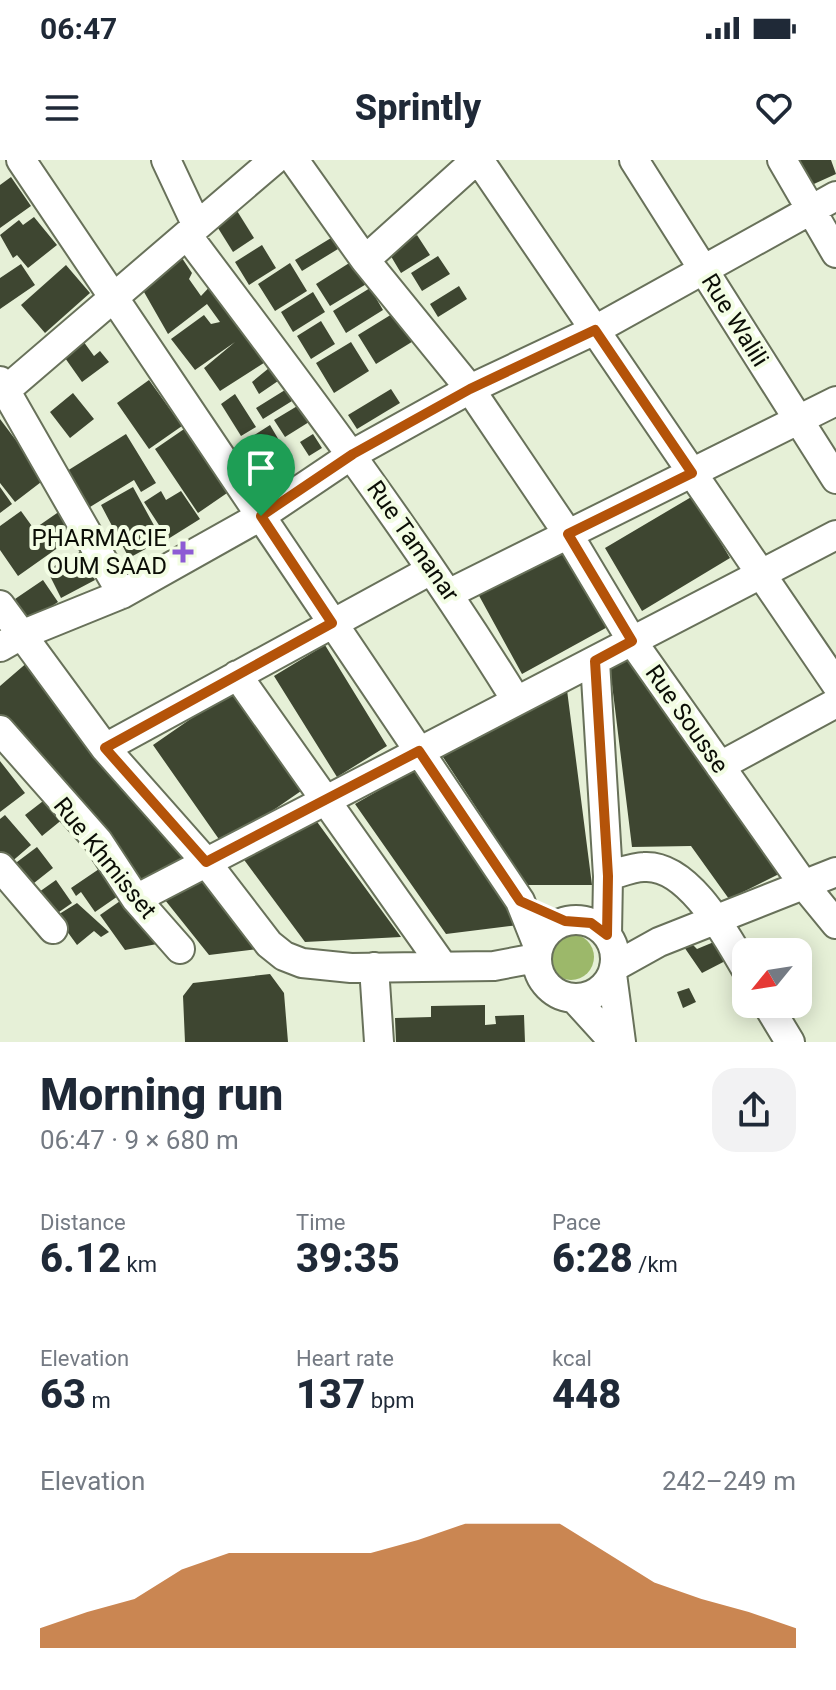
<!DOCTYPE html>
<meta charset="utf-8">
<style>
body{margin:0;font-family:Roboto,sans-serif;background:#f2f2f3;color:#1f2937;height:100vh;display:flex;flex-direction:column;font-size:30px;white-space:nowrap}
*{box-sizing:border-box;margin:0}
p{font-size:26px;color:#747a83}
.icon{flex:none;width:44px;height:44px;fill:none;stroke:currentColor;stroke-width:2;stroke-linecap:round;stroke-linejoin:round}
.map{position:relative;height:882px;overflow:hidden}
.sheet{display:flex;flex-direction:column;background:#fff;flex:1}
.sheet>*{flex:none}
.needle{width:52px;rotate:240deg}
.fabs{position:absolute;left:732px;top:778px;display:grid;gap:16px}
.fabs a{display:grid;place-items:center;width:80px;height:80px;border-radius:16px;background:#fff;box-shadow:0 4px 20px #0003;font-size:40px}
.pin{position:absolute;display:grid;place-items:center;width:68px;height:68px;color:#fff;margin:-82px -34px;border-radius:50% 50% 50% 0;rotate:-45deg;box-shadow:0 0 8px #0007}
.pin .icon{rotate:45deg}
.round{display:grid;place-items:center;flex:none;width:84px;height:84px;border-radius:24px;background:#f2f2f3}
.headline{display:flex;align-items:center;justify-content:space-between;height:136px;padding:0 40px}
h1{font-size:44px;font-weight:800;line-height:60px}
.metrics{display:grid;grid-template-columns:repeat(3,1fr);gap:12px;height:136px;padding:8px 40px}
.metrics div{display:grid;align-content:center}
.metrics b{font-size:40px;font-weight:800}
.metrics small{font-size:22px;font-weight:400}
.metrics p{font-size:22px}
.chart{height:224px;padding:16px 40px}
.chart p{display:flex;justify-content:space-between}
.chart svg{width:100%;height:144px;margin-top:8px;fill:#b45309;opacity:.7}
.status{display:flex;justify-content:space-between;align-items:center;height:56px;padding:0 40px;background:#fff;direction:ltr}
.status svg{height:22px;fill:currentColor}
header{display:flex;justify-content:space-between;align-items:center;height:104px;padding:0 40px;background:#fff;font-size:36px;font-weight:800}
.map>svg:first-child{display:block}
.water{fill:#9cb86a}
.building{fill:#3e4631}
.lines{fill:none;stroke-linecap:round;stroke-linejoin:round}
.minor-casing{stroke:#68715a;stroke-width:32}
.minor{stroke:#fff;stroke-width:28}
.route-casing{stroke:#fff;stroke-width:16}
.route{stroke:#b45309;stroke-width:10}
.poi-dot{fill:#8d5bd4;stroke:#f3fde4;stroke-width:3}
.labels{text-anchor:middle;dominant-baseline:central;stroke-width:8;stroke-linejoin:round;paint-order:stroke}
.street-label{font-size:24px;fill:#0b0e06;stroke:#f3fde4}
.poi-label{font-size:24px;fill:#0b0e06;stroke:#f3fde4;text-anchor:end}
</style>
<div class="status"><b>06:47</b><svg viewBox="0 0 49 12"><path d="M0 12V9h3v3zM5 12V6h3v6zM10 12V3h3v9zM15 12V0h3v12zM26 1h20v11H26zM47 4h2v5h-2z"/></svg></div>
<header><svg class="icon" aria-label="menu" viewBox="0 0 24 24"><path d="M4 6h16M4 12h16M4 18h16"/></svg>Sprintly<svg class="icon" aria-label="heart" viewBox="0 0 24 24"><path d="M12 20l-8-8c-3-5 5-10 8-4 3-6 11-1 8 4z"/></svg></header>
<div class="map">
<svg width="836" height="882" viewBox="0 0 836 882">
<rect width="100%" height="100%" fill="#e6f0d7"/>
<path class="water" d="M548 797a23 23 0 1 1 46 0a23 23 0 1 1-46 0Z"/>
<path class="building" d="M791 0H831L836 14 805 28Z
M11 17 31 46 0 68V25Z
M234 46 254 78 233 92 213 60Z
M34 57 57 85 28 108 17 95 13 98 0 75 19 60 23 65Z
M417 75 430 95 401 113 389 93Z
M331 78 338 89 302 111 295 100Z
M262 85 276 108 249 125 235 102Z
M180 95 192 113 189 119 201 136 214 122 270 199 220 231 204 208 235 182 195 210 171 179 204 155 211 164 220 162 207 144 168 174 140 125Z
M438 96 450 114 422 131 411 113Z
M354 100 368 123 330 146 316 124Z
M290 103 307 131 275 151 258 124Z
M21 104 35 125 0 149V118Z
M66 105 90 133 45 173 21 145Z
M459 126 467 139 438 157 430 144Z
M370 128 383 150 346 173 333 151Z
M313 132 325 152 293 172 281 152Z
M397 151 415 180 376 204 358 175Z
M321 161 335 184 311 199 297 176Z
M78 174 94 196 100 191 109 202 82 222 58 188Z
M351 182 369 211 334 233 316 203Z
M269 208 278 221 259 234 252 222Z
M149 220 182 266 149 289 117 243Z
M391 229 400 243 357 269 348 255Z
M285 230 292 241 263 259 256 248Z
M73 233 94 259 70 278 50 252Z
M235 234 256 267 241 276 221 244Z
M299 245 309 262 285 277 274 260Z
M0 259 45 319 15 342 0 323Z
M270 265 280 282 258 296 248 279Z
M187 267 230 331 198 353 155 289Z
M126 274 156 323 141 332 134 320 90 347 67 311Z
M313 274 322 288 309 296 300 282Z
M0 327 12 344 0 353Z
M133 327 162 380 129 398 101 345Z
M161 331 166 340 181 331 200 359 168 379 144 342Z
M693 336 730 398 642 451 605 388Z
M21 351 34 369 60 351 76 375 18 416 0 390V366Z
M568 382 613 464 522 514 477 432Z
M80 392 95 420 61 438 47 410Z
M43 420 58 442 30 461 15 439Z
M325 485 387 586 337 617 274 516Z
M628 500 781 713 729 739 691 686 632 687 610 508Z
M29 501 189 695 144 732 0 557V526Z
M567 530 592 725H527L439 591Z
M231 531 301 631 223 685 153 585Z
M0 601 25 633 0 652Z
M414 610 519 765 446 774 355 644Z
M47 638 69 654 42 676 25 655Z
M5 655 31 685 9 704 0 694V659Z
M315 659 401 777 305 782 242 697Z
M37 687 53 708 29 727 13 705Z
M102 707 121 734 95 752 81 732 76 736 71 728Z
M209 717 267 788 209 795 165 740Z
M56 720 72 743 49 759 32 737Z
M123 739 157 784 125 790 100 755Z
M77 743 109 772 101 777 94 771 77 785 56 756Z
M721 779 733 797 702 813 682 784 689 781 697 789Z
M270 814 284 833 288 882H185L183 836 193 823Z
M689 828 696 842 683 848 677 832Z
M485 845V865L496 864 495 856 524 855 525 882H396L395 858 431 857V846Z"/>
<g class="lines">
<g class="minor-casing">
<path id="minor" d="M21 0 520 741 538 786
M166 0 197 66
M294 0 365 100 470 229 568 374 632 481 804 725 836 764
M479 0 836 524
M634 0 836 319
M782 0 836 93
M187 75C302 227 416 378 516 540
M365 100 476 0
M0 221 122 434
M0 235 274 0
M450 433 836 241
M0 445 105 588 206 702 269 784 284 796 302 803 351 808 494 806 536 798
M0 487 21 475 122 434 261 356 353 294 470 229 595 170 836 36
M595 501 608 716 607 775
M237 515 442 805
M0 570 98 681 136 739 180 789
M105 588 431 410
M720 606 836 543
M0 707 53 769
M608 716C619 713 633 707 644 707 689 704 727 777 746 809
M136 739 836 375
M537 799a39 39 0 1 1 78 0a39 39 0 1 1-78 0Z
M374 807 379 882
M614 807 659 782 836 712
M612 814 621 882
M574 838 614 882
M767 844 790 882"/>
</g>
<use href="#minor" class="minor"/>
</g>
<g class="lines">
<g class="route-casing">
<path id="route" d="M595 170 692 313 568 374 632 481 595 501 608 716 607 775 591 763 565 761 520 741 419 591 206 702 105 588 332 463 261 356 353 294 470 229Z"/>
</g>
<use href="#route" class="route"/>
</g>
<path class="poi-dot" d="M179 380h8v8h8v8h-8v8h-8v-8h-8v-8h8z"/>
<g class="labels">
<g class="street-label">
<text transform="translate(735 160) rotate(58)">Rue Walili</text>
<text transform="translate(413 381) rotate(55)">Rue Tamanar</text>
<text transform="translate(687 559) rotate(55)">Rue Sousse</text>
<text transform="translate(105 698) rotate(51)">Rue Khmisset</text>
</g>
<g class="poi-label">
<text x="167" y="378">PHARMACIE<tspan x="167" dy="28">OUM SAAD</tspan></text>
</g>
</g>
</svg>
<div class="fabs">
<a><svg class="needle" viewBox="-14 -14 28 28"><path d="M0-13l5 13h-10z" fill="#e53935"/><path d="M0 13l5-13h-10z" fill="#747a83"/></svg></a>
</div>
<div class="pin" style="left:261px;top:356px;background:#1e9e55"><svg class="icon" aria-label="arrive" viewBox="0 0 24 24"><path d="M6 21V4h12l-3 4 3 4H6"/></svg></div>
</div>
<section class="sheet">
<div class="headline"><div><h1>Morning run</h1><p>06:47 · 9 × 680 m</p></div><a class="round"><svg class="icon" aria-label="share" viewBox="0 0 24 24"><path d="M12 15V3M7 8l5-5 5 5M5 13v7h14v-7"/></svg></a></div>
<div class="metrics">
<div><p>Distance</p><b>6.12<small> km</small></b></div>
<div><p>Time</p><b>39:35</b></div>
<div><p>Pace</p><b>6:28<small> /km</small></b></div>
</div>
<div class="metrics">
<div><p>Elevation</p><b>63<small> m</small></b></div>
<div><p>Heart rate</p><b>137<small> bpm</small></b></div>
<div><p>kcal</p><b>448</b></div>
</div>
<div class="chart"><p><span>Elevation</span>242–249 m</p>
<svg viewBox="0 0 160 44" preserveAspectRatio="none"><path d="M0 44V38L10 33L20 29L30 20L40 15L50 15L60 15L70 15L80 11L90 6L100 6L110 6L120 15L130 24L140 29L150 33L160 38V44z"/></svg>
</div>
</section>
